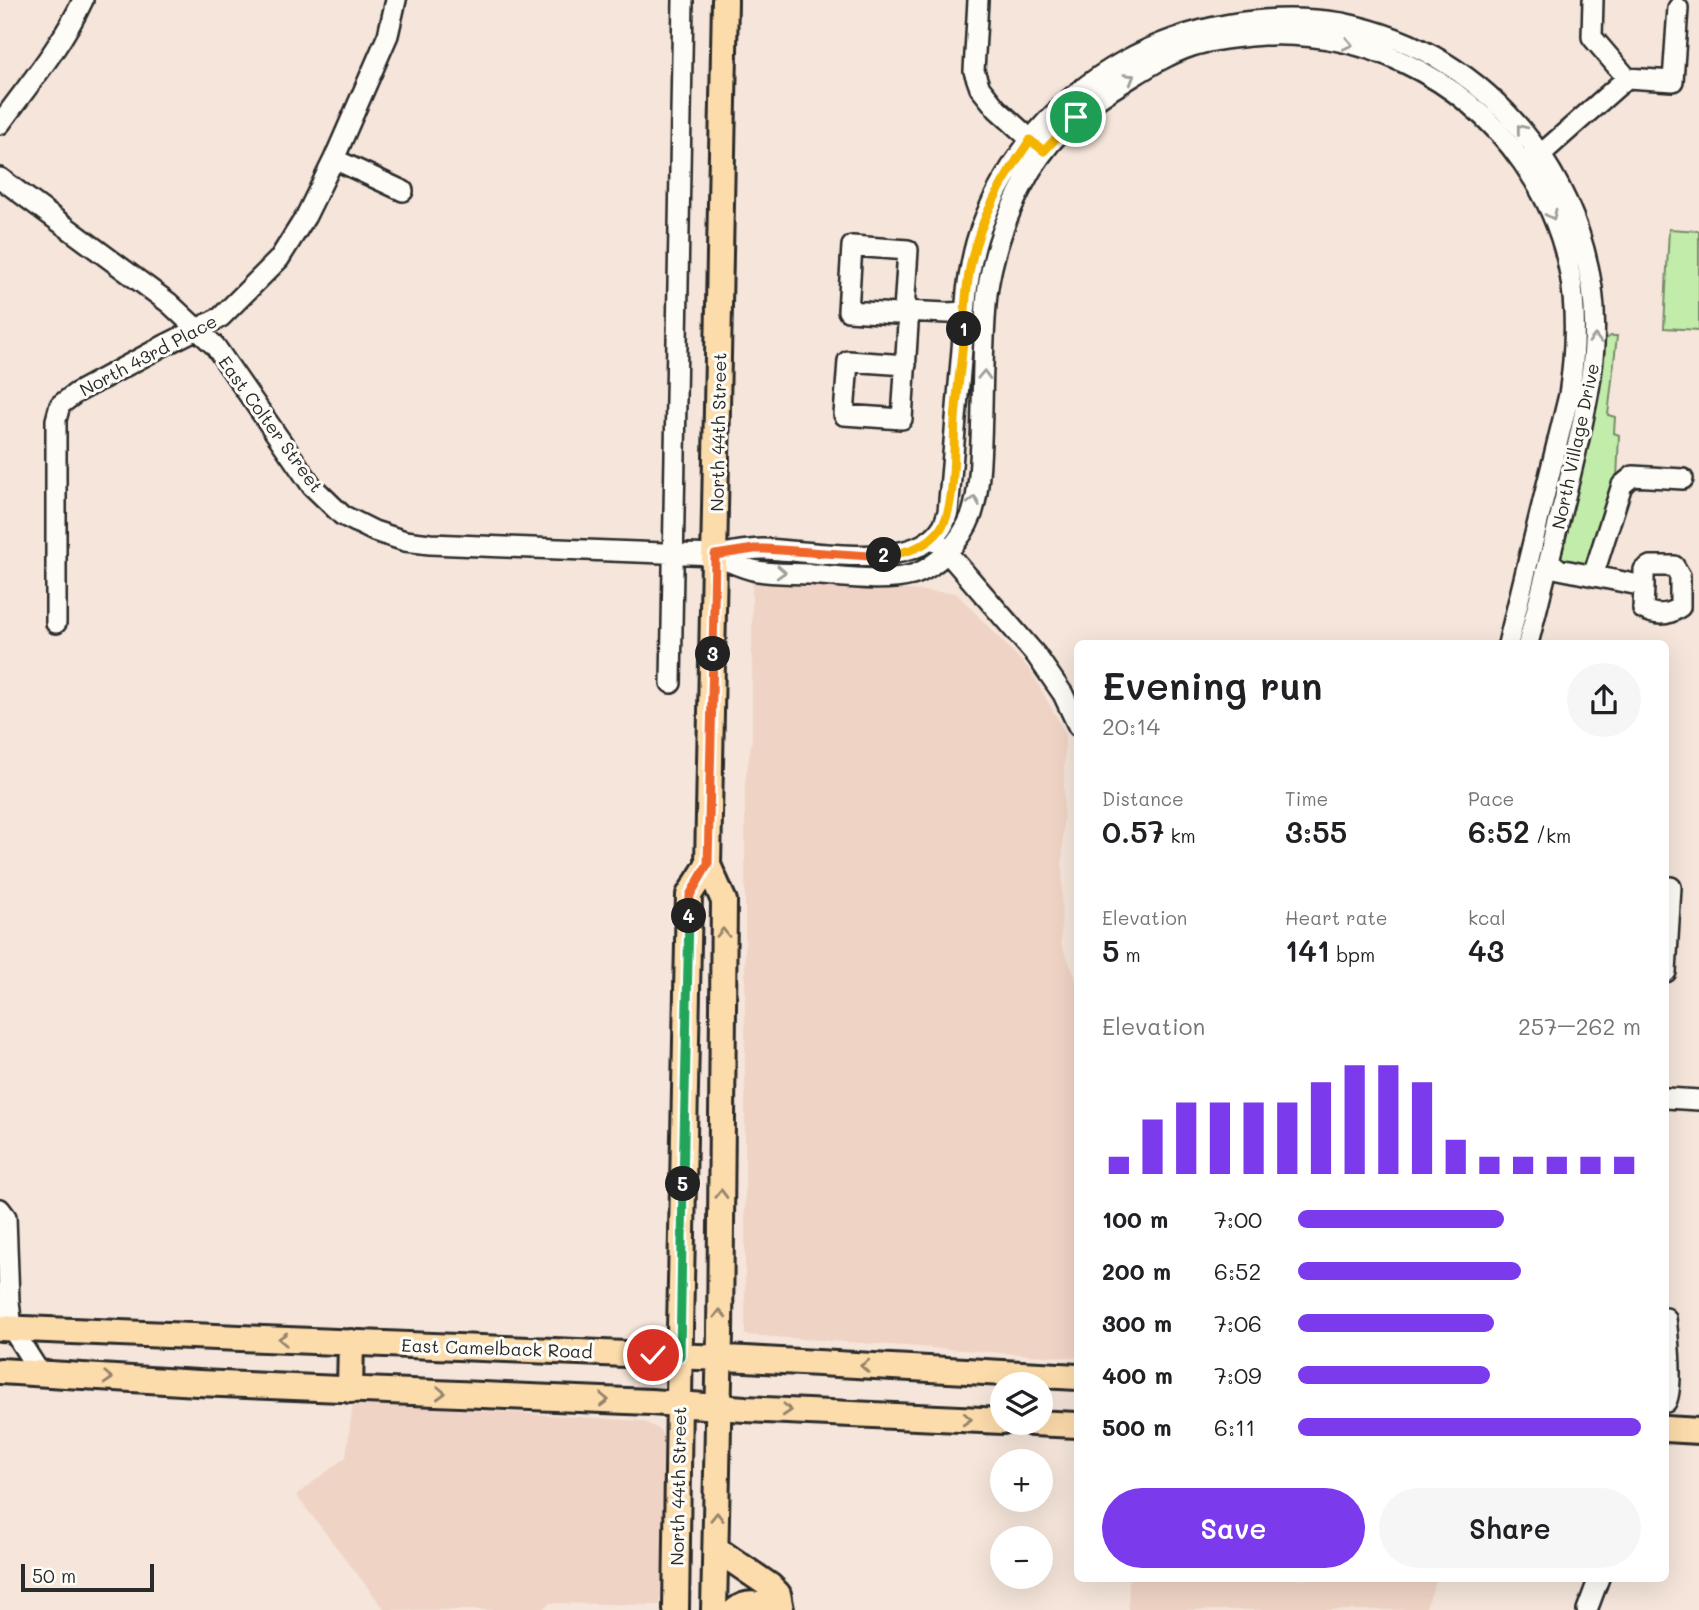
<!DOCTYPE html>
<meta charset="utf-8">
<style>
body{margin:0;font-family:Mali,sans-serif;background:#f6f6f6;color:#202124;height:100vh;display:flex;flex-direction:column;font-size:26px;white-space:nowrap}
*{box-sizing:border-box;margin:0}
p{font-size:23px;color:#757577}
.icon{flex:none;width:38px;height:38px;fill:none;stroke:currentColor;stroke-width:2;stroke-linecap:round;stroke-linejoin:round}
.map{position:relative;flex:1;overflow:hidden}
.details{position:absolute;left:1074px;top:640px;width:595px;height:942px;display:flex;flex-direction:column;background:#fff;border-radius:10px;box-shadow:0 7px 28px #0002}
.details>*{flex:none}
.fabs{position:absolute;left:990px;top:1372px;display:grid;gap:14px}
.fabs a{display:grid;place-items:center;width:63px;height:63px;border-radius:50%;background:#fff;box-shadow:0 7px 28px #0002;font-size:35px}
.scale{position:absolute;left:21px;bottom:18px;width:133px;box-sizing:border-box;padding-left:7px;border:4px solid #2b2b2b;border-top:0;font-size:19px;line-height:24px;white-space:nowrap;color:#2b2b2b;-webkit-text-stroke:5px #fdfcf7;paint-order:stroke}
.pin{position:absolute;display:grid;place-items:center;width:60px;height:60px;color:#fff;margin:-30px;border:4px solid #fff;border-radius:50%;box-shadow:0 2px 7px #0007}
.km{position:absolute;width:35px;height:35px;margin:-18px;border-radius:50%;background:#222;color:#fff;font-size:19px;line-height:35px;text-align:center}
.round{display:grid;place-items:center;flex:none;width:74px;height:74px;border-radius:37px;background:#f6f6f6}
.head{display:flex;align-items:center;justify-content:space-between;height:119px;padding:0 28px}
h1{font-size:38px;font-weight:600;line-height:52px}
.stats{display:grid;grid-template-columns:repeat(3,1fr);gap:10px;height:119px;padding:7px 28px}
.stats div{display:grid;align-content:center}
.stats b{font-size:30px;font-weight:600}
.stats small{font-size:19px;font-weight:400}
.stats p{font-size:19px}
.chart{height:196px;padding:14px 28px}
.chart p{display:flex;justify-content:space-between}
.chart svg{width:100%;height:126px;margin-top:7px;stroke:#7c3aed;stroke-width:6}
.action{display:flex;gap:14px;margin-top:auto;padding:14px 28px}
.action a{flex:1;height:80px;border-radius:42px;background:#7c3aed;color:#fff;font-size:28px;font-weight:600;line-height:80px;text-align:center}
.action a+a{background:#f6f6f6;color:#202124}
ul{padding:0 28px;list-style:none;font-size:23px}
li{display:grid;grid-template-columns:112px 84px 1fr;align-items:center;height:52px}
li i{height:18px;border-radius:9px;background:#7c3aed}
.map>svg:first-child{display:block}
.built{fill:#efd4c5}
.green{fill:#c2eca9;stroke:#768c6a;stroke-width:2}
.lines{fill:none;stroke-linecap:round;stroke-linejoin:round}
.minor-casing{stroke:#2b2b2b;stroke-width:24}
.major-casing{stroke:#2b2b2b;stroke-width:30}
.minor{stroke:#fdfcf7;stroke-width:19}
.major{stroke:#fddcac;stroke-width:24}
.oneway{stroke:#9e9e9b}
.oneway2{stroke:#94846c}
.split-1-casing{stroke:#fff;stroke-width:14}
.split-2-casing{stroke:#fff;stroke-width:14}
.split-3-casing{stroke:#fff;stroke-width:14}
.split-4-casing{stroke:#fff;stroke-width:14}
.split-5-casing{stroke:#fff;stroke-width:14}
.split-6-casing{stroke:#fff;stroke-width:14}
.split-1{stroke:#f5b400;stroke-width:9}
.split-2{stroke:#f5b400;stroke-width:9}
.split-3{stroke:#f0652b;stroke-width:9}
.split-4{stroke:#f0652b;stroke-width:9}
.split-5{stroke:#22a559;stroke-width:9}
.split-6{stroke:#22a559;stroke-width:9}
.labels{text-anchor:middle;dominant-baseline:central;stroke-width:6;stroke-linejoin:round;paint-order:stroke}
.street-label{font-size:18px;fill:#2b2b2b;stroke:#fdfcf7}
</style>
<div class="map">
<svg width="1699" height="1610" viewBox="0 0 1699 1610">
<rect width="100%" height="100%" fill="#f5e5da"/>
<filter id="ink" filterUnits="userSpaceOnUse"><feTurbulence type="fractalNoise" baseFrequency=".0143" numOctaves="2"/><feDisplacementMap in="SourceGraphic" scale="14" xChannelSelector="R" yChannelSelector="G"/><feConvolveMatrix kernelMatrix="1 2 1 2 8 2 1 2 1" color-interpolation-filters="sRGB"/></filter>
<g filter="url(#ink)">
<path class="built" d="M752 580 956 593 1031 671 1065 733 1061 944 1078 983V1358L745 1335V783L752 738Z
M353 1403 643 1421 660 1430 665 1441 660 1605 550 1603 541 1610H385L296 1495 346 1457Z
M1129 1579V1578L1437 1579 1425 1610H1128Z"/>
<path class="green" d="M1669 229 1699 231V330L1664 328Z
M1611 336H1617L1608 415 1615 417 1614 433 1619 435 1617 478 1588 562 1583 567 1566 564 1561 557 1558 544 1600 349 1606 339Z"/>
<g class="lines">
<g class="minor-casing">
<path id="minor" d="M978 0 974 71 980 88 997 109 1040 148
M1593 0 1592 37 1627 78
M0 124C29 84 62 45 83 0
M334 159 403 191
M1531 163 1627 78 1673 81 1678 8
M0 178 169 303 215 346 312 486 342 515 374 531 405 541 430 544 715 555C731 553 747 549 763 549 810 550 914 573 942 527 945 523 946 517 948 512L967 291C970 270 973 249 981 228 1036 80 1186 0 1342 23 1421 39 1483 78 1532 143 1564 186 1584 234 1592 288 1601 353 1585 414 1570 477 1556 533 1542 588 1528 644
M906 365 848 361 844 415 902 419 908 324 904 311 908 250 852 246 848 311 897 314 904 311 947 313 965 312
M939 543 1036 655 1063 694 1078 726
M716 556C729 561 744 569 758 571 774 574 792 573 809 574 840 576 883 583 912 575 924 572 939 561 948 551 958 541 967 527 972 514 979 492 980 465 981 441 983 392 982 343 987 294 993 250 1009 208 1031 170 1054 133 1089 102 1127 80 1148 67 1168 54 1192 46 1211 40 1230 38 1250 36 1359 27 1461 74 1523 163 1574 236 1582 309 1569 395L1508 644
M1549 561 1559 569 1644 586V570L1650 566H1674L1680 576V607C1668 616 1656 616 1643 609L1644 586
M1593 576 1622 485 1633 476 1683 479
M56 623V420L60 405 76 393 163 346 221 317 279 259 306 216 334 159 388 35 396 0
M671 683 683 0
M1666 887H1671L1666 972
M1666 1098 1699 1100
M0 1209 6 1217 9 1301 12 1329 40 1373
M1666 1318C1668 1336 1674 1388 1666 1402
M1587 1610 1599 1578"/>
</g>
<g class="major-casing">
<path id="major" d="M0 1328 746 1359 1078 1377
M0 1371 198 1383 651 1402 745 1409 1003 1421
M350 1390 351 1342
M1032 1423 1078 1425
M1666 1429 1699 1431
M716 1549 770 1586 778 1594 781 1610
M676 1610 680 1330 689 895 708 865
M714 1610 720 1333 724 901 708 865 725 0
M736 1610C748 1601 759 1604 772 1610"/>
</g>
<use href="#minor" class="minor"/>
<use href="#major" class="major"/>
</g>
<defs><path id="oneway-chevron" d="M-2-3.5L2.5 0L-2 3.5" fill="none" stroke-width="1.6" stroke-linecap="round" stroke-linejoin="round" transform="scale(1.75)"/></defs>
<g class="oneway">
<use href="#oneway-chevron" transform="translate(1348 44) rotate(12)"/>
<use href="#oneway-chevron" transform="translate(1130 78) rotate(-31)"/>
<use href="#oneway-chevron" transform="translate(1521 129) rotate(-129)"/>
<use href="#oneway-chevron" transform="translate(1552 215) rotate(65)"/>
<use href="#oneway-chevron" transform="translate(1595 339) rotate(-90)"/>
<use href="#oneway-chevron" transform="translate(984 375) rotate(-88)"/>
<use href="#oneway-chevron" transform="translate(974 501) rotate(-79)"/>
<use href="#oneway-chevron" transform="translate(781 572) rotate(3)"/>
</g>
<g class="oneway2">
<use href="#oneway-chevron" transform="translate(723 933) rotate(-90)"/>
<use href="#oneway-chevron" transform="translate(721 1194) rotate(-89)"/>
<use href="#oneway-chevron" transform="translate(720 1314) rotate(-90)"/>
<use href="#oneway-chevron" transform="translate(283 1339) rotate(-178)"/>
<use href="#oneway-chevron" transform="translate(865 1366) rotate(-177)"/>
<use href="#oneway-chevron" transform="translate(108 1378) rotate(3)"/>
<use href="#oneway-chevron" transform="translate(441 1393) rotate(2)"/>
<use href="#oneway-chevron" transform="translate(604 1400) rotate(2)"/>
<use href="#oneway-chevron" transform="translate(787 1410) rotate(3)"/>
<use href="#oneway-chevron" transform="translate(967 1419) rotate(3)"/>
<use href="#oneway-chevron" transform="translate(717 1517) rotate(-89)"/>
</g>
</g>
<g class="lines" filter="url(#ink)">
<g class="split-1-casing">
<path id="split-1" d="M964 329C965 307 966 285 971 263 980 218 1004 178 1030 140L1044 151 1076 117"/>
</g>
<g class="split-2-casing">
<path id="split-2" d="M884 555C905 554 929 546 941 528 956 508 953 447 955 421 957 390 962 359 964 329"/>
</g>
<g class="split-3-casing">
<path id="split-3" d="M713 654 715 555 754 549H765L870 556 884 555"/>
</g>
<g class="split-4-casing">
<path id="split-4" d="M689 916 690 895 708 864 713 654"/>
</g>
<g class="split-5-casing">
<path id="split-5" d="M683 1184 689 916"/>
</g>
<g class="split-6-casing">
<path id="split-6" d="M653 1355 680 1356 683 1184"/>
</g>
<use href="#split-1" class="split-1"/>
<use href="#split-2" class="split-2"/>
<use href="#split-3" class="split-3"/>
<use href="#split-4" class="split-4"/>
<use href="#split-5" class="split-5"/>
<use href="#split-6" class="split-6"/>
</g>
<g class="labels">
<g class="street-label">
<text transform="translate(148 355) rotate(-28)">North 43rd Place</text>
<text transform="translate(271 424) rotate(54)">East Colter Street</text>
<text transform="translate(718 432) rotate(-89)">North 44th Street</text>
<text transform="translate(1575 446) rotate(-78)">North Village Drive</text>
<text transform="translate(497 1348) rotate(2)">East Camelback Road</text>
<text transform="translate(678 1486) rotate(-89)">North 44th Street</text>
</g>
</g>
</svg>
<div class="fabs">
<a><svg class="icon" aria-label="layers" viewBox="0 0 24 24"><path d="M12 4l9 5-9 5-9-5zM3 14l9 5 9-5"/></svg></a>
<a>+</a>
<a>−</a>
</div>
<div class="scale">50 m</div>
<div class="pin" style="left:1076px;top:117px;background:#1e9e55"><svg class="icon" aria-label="arrive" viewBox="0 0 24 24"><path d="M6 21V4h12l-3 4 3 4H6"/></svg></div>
<div class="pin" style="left:653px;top:1355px;background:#d93025"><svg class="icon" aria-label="check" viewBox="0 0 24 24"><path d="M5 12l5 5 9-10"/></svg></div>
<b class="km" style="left:964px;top:329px">1</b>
<b class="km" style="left:884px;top:555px">2</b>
<b class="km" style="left:713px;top:654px">3</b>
<b class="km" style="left:689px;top:916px">4</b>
<b class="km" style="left:683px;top:1184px">5</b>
<section class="details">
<div class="head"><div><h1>Evening run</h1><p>20:14</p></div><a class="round"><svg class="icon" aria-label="share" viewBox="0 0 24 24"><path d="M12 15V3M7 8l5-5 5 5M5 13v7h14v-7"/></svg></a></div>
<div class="stats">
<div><p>Distance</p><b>0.57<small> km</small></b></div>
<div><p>Time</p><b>3:55</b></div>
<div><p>Pace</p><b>6:52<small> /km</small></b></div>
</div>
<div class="stats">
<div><p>Elevation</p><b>5<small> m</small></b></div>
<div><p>Heart rate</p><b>141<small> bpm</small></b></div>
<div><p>kcal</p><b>43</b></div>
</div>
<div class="chart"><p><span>Elevation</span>257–262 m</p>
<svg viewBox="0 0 160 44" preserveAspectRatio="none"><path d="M5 44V38M15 44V25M25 44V19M35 44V19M45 44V19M55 44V19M65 44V12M75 44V6M85 44V6M95 44V12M105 44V32M115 44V38M125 44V38M135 44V38M145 44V38M155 44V38"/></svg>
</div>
<ul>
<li><b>100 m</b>7:00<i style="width:60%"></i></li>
<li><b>200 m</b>6:52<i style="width:65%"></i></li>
<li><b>300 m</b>7:06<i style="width:57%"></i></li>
<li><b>400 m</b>7:09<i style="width:56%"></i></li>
<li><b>500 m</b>6:11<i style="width:100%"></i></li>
</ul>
<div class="action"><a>Save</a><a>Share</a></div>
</section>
</div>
